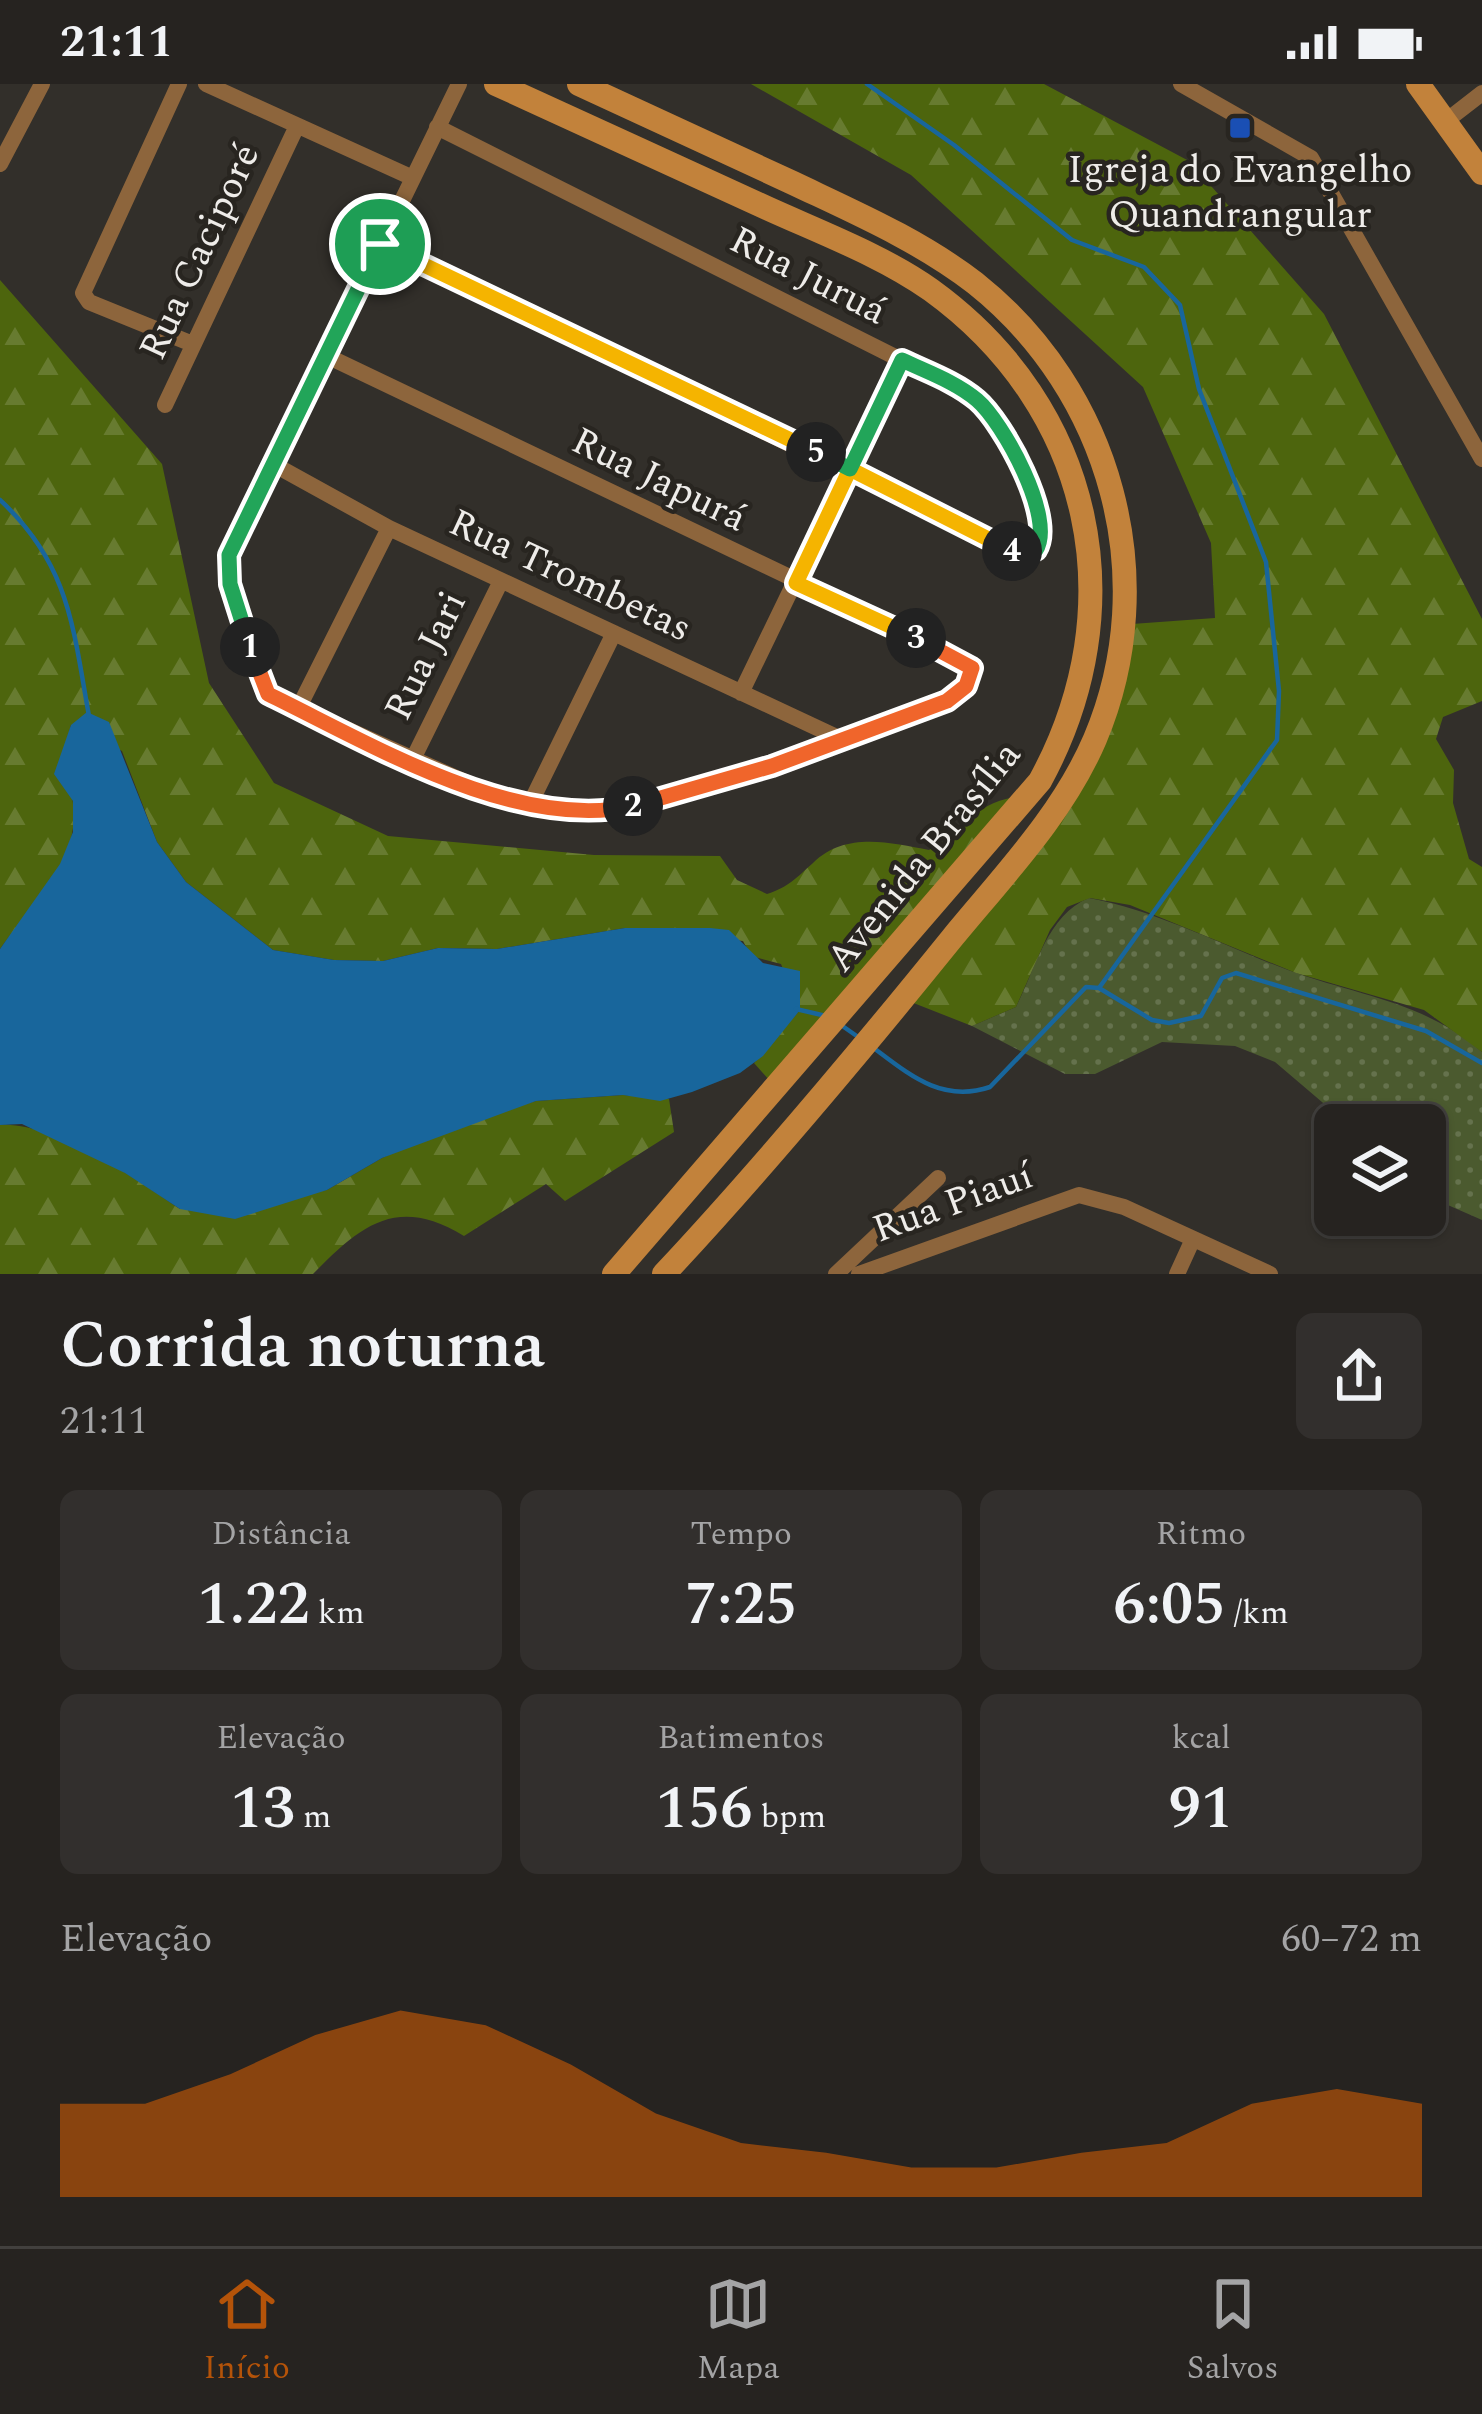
<!DOCTYPE html>
<html lang="pt">
<meta charset="utf-8">
<style>
body{margin:0;font-family:Spectral,serif;background:#322f2d;color:#f1f3f6;height:100vh;display:flex;flex-direction:column;font-size:45px;white-space:nowrap}
*{box-sizing:border-box;margin:0}
p{font-size:39px;color:#a4a4a5}
.icon{flex:none;width:66px;height:66px;fill:none;stroke:currentColor;stroke-width:2;stroke-linecap:round;stroke-linejoin:round}
.map{position:relative;height:1190px;overflow:hidden}
.side{display:flex;flex-direction:column;background:#262320;flex:1}
.side>*{flex:none}
.controls{position:absolute;left:1314px;top:1020px;display:grid;gap:24px}
.controls a{display:grid;place-items:center;width:132px;height:132px;border-radius:18px;background:#262320;box-shadow:0 3px 9px #0004,0 0 0 3px #42403e;font-size:60px}
.pin{position:absolute;display:grid;place-items:center;width:102px;height:102px;color:#fff;margin:-51px;border:6px solid #fff;border-radius:50%;box-shadow:0 3px 12px #0007}
.km{position:absolute;width:60px;height:60px;margin:-30px;border-radius:50%;background:#222;color:#fff;font-size:33px;line-height:60px;text-align:center}
.round{display:grid;place-items:center;flex:none;width:126px;height:126px;border-radius:18px;background:#322f2d}
.overview{display:flex;align-items:center;justify-content:space-between;height:204px;padding:0 60px}
h1{font-size:66px;font-weight:600;line-height:90px}
.stats{display:grid;grid-template-columns:repeat(3,1fr);gap:18px;height:204px;padding:12px 60px}
.stats div{display:grid;align-content:center;border-radius:18px;background:#322f2d;text-align:center}
.stats b{font-size:60px;font-weight:600}
.stats small{font-size:33px;font-weight:400}
.stats p{font-size:33px}
.chart{height:336px;padding:24px 60px}
.chart p{display:flex;justify-content:space-between}
.chart svg{width:100%;height:216px;margin-top:12px;fill:#b45309;opacity:.7}
.status{display:flex;justify-content:space-between;align-items:center;height:84px;padding:0 60px;background:#262320;direction:ltr}
.status svg{height:33px;fill:currentColor}
.tabs{display:flex;justify-content:space-around;align-items:center;height:168px;border-top:3px solid #42403e;background:#262320;font-size:33px;color:#a4a4a5}
.tabs a{display:grid;justify-items:center;gap:6px}
.tabs .selected{color:#b45309}
.map>svg:first-child{display:block}
.grass{fill:url(#grass-dots)}
.forest{fill:url(#forest-firs)}
.water{fill:#18669c}
.lines{fill:none;stroke-linecap:round;stroke-linejoin:round}
.stream{stroke:#18669c;stroke-width:4.5}
.street{stroke:#8d653c;stroke-width:16}
.secondary{stroke:#c2823b;stroke-width:24}
.split-1-casing{stroke:#fff;stroke-width:24}
.split-2-casing{stroke:#fff;stroke-width:24}
.split-3-casing{stroke:#fff;stroke-width:24}
.split-4-casing{stroke:#fff;stroke-width:24}
.split-5-casing{stroke:#fff;stroke-width:24}
.split-6-casing{stroke:#fff;stroke-width:24}
.split-1{stroke:#22a559;stroke-width:15}
.split-2{stroke:#f0652b;stroke-width:15}
.split-3{stroke:#f0652b;stroke-width:15}
.split-4{stroke:#f5b400;stroke-width:15}
.split-5{stroke:#22a559;stroke-width:15}
.split-6{stroke:#f5b400;stroke-width:15}
.transit-dot{fill:#1a4fb4;stroke:#282520;stroke-width:4.5}
.labels{text-anchor:middle;dominant-baseline:central;stroke-width:9;stroke-linejoin:round;paint-order:stroke}
.poi-label{font-size:39px;fill:#eeece9;stroke:#282520}
.street-label{font-size:39px;fill:#eeece9;stroke:#282520}
</style>
<div class="status"><b>21:11</b><svg viewBox="0 0 49 12"><path d="M0 12V9h3v3zM5 12V6h3v6zM10 12V3h3v9zM15 12V0h3v12zM26 1h20v11H26zM47 4h2v5h-2z"/></svg></div>
<div class="map">
<svg width="1482" height="1190" viewBox="0 0 1482 1190">
<defs>
<pattern id="grass-dots" width="8" height="8" patternUnits="userSpaceOnUse" patternTransform="scale(3)"><rect width="8" height="8" fill="#4b5a2f"/><path d="M2 2h.1M6 6h.1" fill="none" stroke="#65724d" stroke-width="1.8" stroke-linecap="round"/></pattern>
<pattern id="forest-firs" width="22" height="20" patternUnits="userSpaceOnUse" patternTransform="scale(3)"><rect width="22" height="20" fill="#4d650d"/><path d="M5 1l3.5 6h-7zM16 11l3.5 6h-7z" fill="#677b30"/></pattern>
</defs>
<rect width="100%" height="100%" fill="#322f2a"/>
<path class="grass" d="M1089 814C1158 827 1223 862 1288 886 1361 913 1421 916 1482 968V1136L1425 1111V1041H1349L1275 978 1235 962 1162 958 1095 990H1065L972 942 1016 923C1036 884 1047 831 1089 814Z"/>
<path class="forest" d="M751 0H1044L1189 77 1324 230 1482 535V617L1443 633 1436 655 1454 686 1453 719 1469 775 1482 783V968L1424 926 1296 889 1130 821 1090 814 1067 823 1050 846 1016 923 972 942 911 918C1007 804 1121 696 1132 540L1215 534 1211 459 1143 303 911 91Z
M0 196 162 380 209 599 274 699 388 752 594 771 720 772 737 796 767 810C789 803 796 794 813 779 846 747 890 759 929 766 968 747 969 721 1015 713L771 998 754 979 800 926 781 880 751 872 743 857 625 844 497 865 438 864 383 877 334 876 273 866 186 798 157 758 122 667 71 641C60 676 77 708 73 744 68 787 24 831 0 865Z
M623 1011 669 1015 674 1048 565 1117 546 1100 464 1152C397 1111 361 1141 313 1190H0V1041C53 1037 136 1095 180 1125L327 1106 382 1074 462 1039 536 1017Z"/>
<path class="water" d="M87 628 109 638 157 758 186 798 273 866 334 876 383 877 438 864 497 865 625 844H710L729 846 763 879 800 887V926L763 972 740 989 692 1008 660 1017 623 1011 536 1017 382 1074 327 1106 235 1135 180 1125 125 1089 22 1040 0 1041V865L60 780 73 748V717L54 690 71 641Z"/>
<g class="lines">
<path class="stream" d="M867 0 954 61 1072 156 1144 183 1180 221 1199 305 1266 478 1279 607 1277 656 1099 904
M0 416C70 481 73 544 89 632
M796 925 826 932
M841 941 861 955
M875 965C911 992 943 1019 990 1003L1086 903 1099 904 1152 936 1169 939 1201 932 1222 894 1236 889 1426 947 1482 979"/>
<path class="street" d="M179 0 83 209 89 218 190 259
M206 0 413 94
M1181 0 1311 74 1482 375
M1446 37 1482 9
M0 80 42 0
M380 161 1016 470H1030L1041 460C1048 413 1006 341 971 311L437 43
M327 272 963 576 972 584 957 611 911 633 694 706 596 727 529 722 481 705 268 610 230 500 229 471 459 0
M165 321 296 44
M273 380 389 444 843 656
M741 609 902 276
M298 625 389 444
M412 677 501 497
M529 722 614 549
M836 1190 938 1094
M859 1190 1079 1111 1124 1123 1270 1190
M1177 1190 1193 1155"/>
<path class="secondary" d="M496 0C587 42 678 83 769 125 822 149 883 172 931 206 1094 324 1135 523 1040 697L614 1190
M579 0C650 33 721 66 793 99 856 129 919 156 975 199 1111 307 1163 494 1095 655 1063 730 1004 791 953 853 860 968 765 1082 664 1190
M1418 0 1482 89"/>
</g>
<g class="lines">
<g class="split-1-casing">
<path id="split-1" d="M250 563 230 500 229 471 380 160"/>
</g>
<g class="split-2-casing">
<path id="split-2" d="M250 563 268 610C371 660 516 748 633 722"/>
</g>
<g class="split-3-casing">
<path id="split-3" d="M633 722 772 682 947 617 966 602 972 584 916 554"/>
</g>
<g class="split-4-casing">
<path id="split-4" d="M916 554 796 499 850 385 1012 467"/>
</g>
<g class="split-5-casing">
<path id="split-5" d="M816 368 850 385 902 276C927 288 956 298 977 316 1003 338 1056 435 1036 466L1022 472 1012 467"/>
</g>
<g class="split-6-casing">
<path id="split-6" d="M380 160 816 368"/>
</g>
<use href="#split-1" class="split-1"/>
<use href="#split-2" class="split-2"/>
<use href="#split-3" class="split-3"/>
<use href="#split-4" class="split-4"/>
<use href="#split-5" class="split-5"/>
<use href="#split-6" class="split-6"/>
</g>
<rect class="transit-dot" x="1228" y="32" width="24" height="24" rx="6"/>
<g class="labels">
<g class="poi-label">
<text x="1240" y="86">Igreja do Evangelho<tspan x="1240" dy="45">Quandrangular</tspan></text>
</g>
<g class="street-label">
<text transform="translate(200 168) rotate(-65)">Rua Caciporé</text>
<text transform="translate(808 192) rotate(27)">Rua Juruá</text>
<text transform="translate(659 396) rotate(26)">Rua Japurá</text>
<text transform="translate(570 492) rotate(25)">Rua Trombetas</text>
<text transform="translate(426 572) rotate(-64)">Rua Jari</text>
<text transform="translate(924 773) rotate(-51)">Avenida Brasília</text>
<text transform="translate(953 1119) rotate(-20)">Rua Piauí</text>
</g>
</g>
</svg>
<div class="controls">
<a><svg class="icon" aria-label="layers" viewBox="0 0 24 24"><path d="M12 4l9 5-9 5-9-5zM3 14l9 5 9-5"/></svg></a>
</div>
<div class="pin" style="left:380px;top:160px;background:#1e9e55"><svg class="icon" aria-label="arrive" viewBox="0 0 24 24"><path d="M6 21V4h12l-3 4 3 4H6"/></svg></div>
<b class="km" style="left:250px;top:563px">1</b>
<b class="km" style="left:633px;top:722px">2</b>
<b class="km" style="left:916px;top:554px">3</b>
<b class="km" style="left:1012px;top:467px">4</b>
<b class="km" style="left:816px;top:368px">5</b>
</div>
<section class="side">
<div class="overview"><div><h1>Corrida noturna</h1><p>21:11</p></div><a class="round"><svg class="icon" aria-label="share" viewBox="0 0 24 24"><path d="M12 15V3M7 8l5-5 5 5M5 13v7h14v-7"/></svg></a></div>
<div class="stats">
<div><p>Distância</p><b>1.22<small> km</small></b></div>
<div><p>Tempo</p><b>7:25</b></div>
<div><p>Ritmo</p><b>6:05<small> /km</small></b></div>
</div>
<div class="stats">
<div><p>Elevação</p><b>13<small> m</small></b></div>
<div><p>Batimentos</p><b>156<small> bpm</small></b></div>
<div><p>kcal</p><b>91</b></div>
</div>
<div class="chart"><p><span>Elevação</span>60–72 m</p>
<svg viewBox="0 0 160 44" preserveAspectRatio="none"><path d="M0 44V25L10 25L20 19L30 11L40 6L50 9L60 17L70 27L80 33L90 35L100 38L110 38L120 35L130 33L140 25L150 22L160 25V44z"/></svg>
</div>
</section>
<nav class="tabs">
<a class="selected"><svg class="icon" aria-label="home" viewBox="0 0 24 24"><path d="M3 11l9-7 9 7M6 9v11h12V9"/></svg>Início</a>
<a><svg class="icon" aria-label="map" viewBox="0 0 24 24"><path d="M3 6l6-2 6 2 6-2v14l-6 2-6-2-6 2zM9 4v14M15 6v14"/></svg>Mapa</a>
<a><svg class="icon" aria-label="saved" viewBox="0 0 24 24"><path d="M7 4h10v16l-5-4-5 4z"/></svg>Salvos</a>
</nav>
